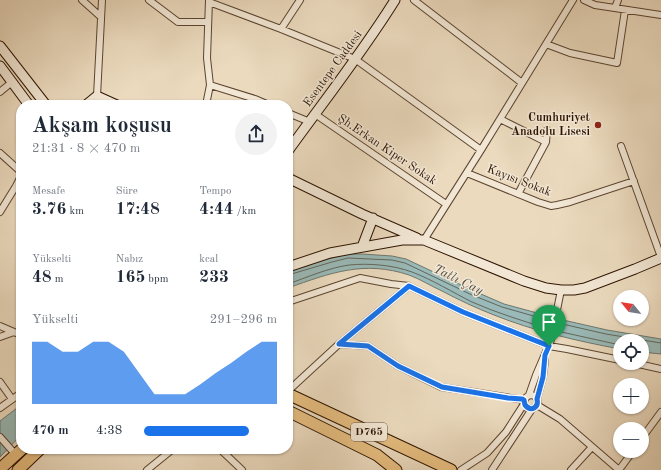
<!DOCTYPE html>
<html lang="tr">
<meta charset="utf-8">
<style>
body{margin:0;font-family:"Old Standard TT",serif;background:#f2f2f3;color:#1f2937;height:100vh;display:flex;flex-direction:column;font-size:15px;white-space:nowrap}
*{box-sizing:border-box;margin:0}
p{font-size:13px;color:#747a83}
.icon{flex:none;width:22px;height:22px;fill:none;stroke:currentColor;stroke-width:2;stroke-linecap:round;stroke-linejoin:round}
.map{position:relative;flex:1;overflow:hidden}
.side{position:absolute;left:16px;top:100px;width:277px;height:354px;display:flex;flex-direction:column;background:#fff;border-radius:16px;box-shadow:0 1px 3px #0004}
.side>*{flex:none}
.needle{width:26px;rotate:300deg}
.buttons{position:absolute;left:613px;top:290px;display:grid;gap:8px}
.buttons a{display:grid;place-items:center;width:36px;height:36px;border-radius:50%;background:#fff;box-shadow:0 1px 3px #0004;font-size:20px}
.pin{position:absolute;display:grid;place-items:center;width:34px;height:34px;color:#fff;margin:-41px -17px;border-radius:50% 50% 50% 0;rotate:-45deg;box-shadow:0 0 4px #0007}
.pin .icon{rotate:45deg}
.round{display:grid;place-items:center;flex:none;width:42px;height:42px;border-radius:21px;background:#f2f2f3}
.overview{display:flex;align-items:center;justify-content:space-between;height:68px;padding:0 16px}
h1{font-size:22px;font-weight:700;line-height:30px}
.metrics{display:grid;grid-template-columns:repeat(3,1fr);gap:6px;height:68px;padding:4px 16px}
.metrics div{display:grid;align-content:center}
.metrics b{font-size:17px;font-weight:700}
.metrics small{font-size:11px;font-weight:400}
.metrics p{font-size:11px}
.chart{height:112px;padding:8px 16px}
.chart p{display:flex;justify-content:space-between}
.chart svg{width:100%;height:72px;margin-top:4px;fill:#1a73e8;opacity:.7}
ul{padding:0 16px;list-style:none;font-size:13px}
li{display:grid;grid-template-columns:64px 48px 1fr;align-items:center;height:30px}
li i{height:10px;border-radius:5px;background:#1a73e8}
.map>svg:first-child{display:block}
.water{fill:#99bab8;stroke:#6e776e}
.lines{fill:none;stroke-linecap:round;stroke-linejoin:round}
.shore{stroke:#63665c;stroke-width:1}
.street-casing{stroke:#5c4530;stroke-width:8}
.secondary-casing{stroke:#2d1300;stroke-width:11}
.highway-casing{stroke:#2d1300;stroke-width:13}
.street{stroke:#f2e7d5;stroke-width:6}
.secondary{stroke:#f2e7d5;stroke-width:9}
.highway{stroke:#e6bd7f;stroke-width:11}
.route-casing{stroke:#fff;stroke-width:8}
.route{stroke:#1a73e8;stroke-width:5}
.poi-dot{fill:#8f2418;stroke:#f2e7d5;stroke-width:1.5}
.labels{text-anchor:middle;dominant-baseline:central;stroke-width:3;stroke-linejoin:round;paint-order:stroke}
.shield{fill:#f2e7d5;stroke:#685340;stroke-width:1}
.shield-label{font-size:11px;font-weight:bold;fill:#2d1300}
.street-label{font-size:12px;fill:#2d1300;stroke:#f2e7d5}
.poi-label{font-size:12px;font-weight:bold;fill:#2d1300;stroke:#f2e7d5;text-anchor:end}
.water-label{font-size:13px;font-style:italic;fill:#534d40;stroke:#f2e7d5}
</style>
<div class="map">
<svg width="661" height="470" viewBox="0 0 661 470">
<rect width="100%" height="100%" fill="#ebdabe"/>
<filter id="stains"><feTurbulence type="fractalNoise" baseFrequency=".005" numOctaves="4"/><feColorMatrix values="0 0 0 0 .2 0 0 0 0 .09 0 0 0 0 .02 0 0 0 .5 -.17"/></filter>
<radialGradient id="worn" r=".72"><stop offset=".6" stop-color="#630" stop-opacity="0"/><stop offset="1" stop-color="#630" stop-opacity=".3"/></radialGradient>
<path class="water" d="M348 254H362L392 256 406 259 474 291 504 304 563 320 607 330 661 339V354L642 352V341H620V349C577 341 534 331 494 315 476 308 459 300 442 291 431 286 420 279 409 275 364 260 330 273 288 288V272L316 262Z
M21 405V435L0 457V421Z"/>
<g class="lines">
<path class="shore" d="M288 275 332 262 348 258 392 260 405 263 472 295 502 307 551 321
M288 284C308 277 328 268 349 265 369 263 393 265 412 272 433 280 452 292 472 302 497 313 523 321 549 329
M558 323 606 334 661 343
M557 331 620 345"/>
<g class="street-casing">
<path id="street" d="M82 0 101 17
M149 0 178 22H208
M414 0 522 83
M584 0 595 5 661 15
M209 2 281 29 355 59 481 150
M615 8 618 0
M281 29 300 0
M546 44 570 53 617 63 625 10
M210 85 255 99 269 105
M0 92 12 82
M97 96 102 0
M206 105 210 85 207 58 209 0
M288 113 310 122
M315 114 446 204
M500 119 546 142
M621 146 661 257
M0 153 21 172
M467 173 538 202 551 206 557 205 570 202 634 181
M518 194 546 142 547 130
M0 212 16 186 21 176
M424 240 481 150 573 0
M288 302 360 278 391 284 409 286 463 312 549 346 567 349 620 360
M0 326 21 335
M0 337 14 332
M339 344 368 346 398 366 441 387 524 400
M634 363 661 369
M0 382 12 399
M288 391 339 344 409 286
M529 395 536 375 551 340 561 290
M537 399 543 377 545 360
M537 405 560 419 619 470
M0 408 21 393
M0 437 16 455
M642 438 661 412
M220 449 242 470
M147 470 173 449
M461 470 487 453 506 432 524 404C524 391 541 393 537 406L532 409 527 408 524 404
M492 470 532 409
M571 470 592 447
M619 470 633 451"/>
</g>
<g class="secondary-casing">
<path id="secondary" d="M0 46 46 105
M0 66 29 105
M86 105 97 96 117 105
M288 151C324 101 362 53 395 0
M288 178 362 214 417 238
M362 247 373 218
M288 267 330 253 402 240H424L524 281 546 288 561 290H574L585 288 635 269 661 258"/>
</g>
<g class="highway-casing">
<path id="highway" d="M288 394 451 470
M288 411 377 455 396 470
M0 469 22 449
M18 470 40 449"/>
</g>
<use href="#street" class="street"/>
<use href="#secondary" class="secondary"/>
<use href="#highway" class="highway"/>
</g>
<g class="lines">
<g class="route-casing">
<path id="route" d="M409 286 463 312 549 346 545 355 543 377 537 399C539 408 531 412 525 405L524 400 522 399 508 398 442 387 398 366 368 346 339 344Z"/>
</g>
<use href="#route" class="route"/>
</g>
<circle class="poi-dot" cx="598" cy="125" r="4"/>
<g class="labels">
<rect class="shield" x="351" y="423" width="36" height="18" rx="3"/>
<g class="shield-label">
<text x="369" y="432">D765</text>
</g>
<g class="street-label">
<text transform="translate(333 69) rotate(-54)">Esentepe Caddesi</text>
<text transform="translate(387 150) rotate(34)">Şh.Erkan Kiper Sokak</text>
<text transform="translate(519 181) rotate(21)">Kayısı Sokak</text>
</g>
<g class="poi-label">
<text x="590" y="118">Cumhuriyet<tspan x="590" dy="14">Anadolu Lisesi</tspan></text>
</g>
<g class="water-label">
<text transform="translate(458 280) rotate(26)">Tatlı Çay</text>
</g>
</g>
<rect width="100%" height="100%" filter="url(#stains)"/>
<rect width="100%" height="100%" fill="url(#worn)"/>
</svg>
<div class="buttons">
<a><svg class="needle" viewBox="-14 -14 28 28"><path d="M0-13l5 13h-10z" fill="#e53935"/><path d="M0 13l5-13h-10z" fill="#747a83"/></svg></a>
<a><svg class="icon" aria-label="locate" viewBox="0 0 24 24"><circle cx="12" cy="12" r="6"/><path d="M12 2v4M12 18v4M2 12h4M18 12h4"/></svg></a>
<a>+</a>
<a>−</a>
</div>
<div class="pin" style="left:549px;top:346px;background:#1e9e55"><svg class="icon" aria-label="arrive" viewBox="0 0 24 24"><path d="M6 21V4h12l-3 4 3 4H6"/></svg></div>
<section class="side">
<div class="overview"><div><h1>Akşam koşusu</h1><p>21:31 · 8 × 470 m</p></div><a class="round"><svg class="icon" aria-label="share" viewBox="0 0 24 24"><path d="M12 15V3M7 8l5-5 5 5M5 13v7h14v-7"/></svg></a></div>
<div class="metrics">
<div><p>Mesafe</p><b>3.76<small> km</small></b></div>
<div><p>Süre</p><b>17:48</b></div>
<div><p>Tempo</p><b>4:44<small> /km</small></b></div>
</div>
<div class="metrics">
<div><p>Yükselti</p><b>48<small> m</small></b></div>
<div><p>Nabız</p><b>165<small> bpm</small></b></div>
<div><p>kcal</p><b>233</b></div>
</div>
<div class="chart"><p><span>Yükselti</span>291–296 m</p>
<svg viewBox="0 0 160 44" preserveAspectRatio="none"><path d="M0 44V6L10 6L20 12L30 12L40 6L50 6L60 12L70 25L80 38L90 38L100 38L110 32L120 25L130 19L140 12L150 6L160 6V44z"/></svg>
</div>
<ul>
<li><b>470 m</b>4:38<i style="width:79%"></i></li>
</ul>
</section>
</div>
